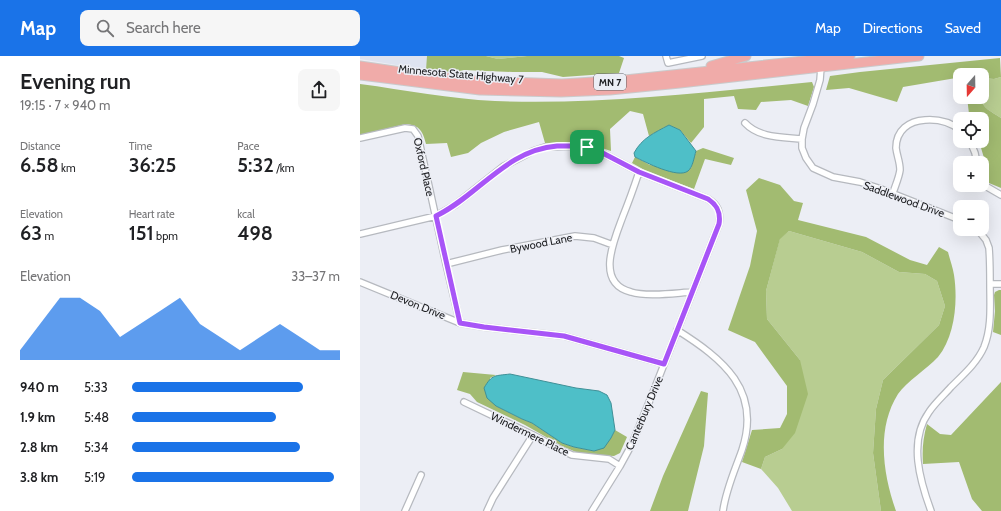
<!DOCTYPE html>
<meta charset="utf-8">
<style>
body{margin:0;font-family:Cabin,sans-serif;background:#f6f6f6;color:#202124;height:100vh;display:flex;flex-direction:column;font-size:15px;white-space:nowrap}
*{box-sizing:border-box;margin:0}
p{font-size:13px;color:#757577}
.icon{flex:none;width:22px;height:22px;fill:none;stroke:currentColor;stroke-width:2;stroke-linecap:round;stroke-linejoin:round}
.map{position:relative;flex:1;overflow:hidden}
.sheet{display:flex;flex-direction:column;background:#fff;width:360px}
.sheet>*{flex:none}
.needle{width:26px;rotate:200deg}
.controls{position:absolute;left:593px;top:12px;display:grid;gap:8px}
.controls a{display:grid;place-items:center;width:36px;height:36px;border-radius:8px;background:#fff;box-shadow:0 4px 16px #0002;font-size:20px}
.pin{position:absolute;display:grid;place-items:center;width:34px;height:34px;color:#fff;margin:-17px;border-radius:8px;box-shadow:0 2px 6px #0006}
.round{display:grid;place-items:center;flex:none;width:42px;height:42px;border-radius:8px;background:#f6f6f6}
.head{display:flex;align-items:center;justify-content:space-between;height:68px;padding:0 20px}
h1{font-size:22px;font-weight:600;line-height:30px}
.figures{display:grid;grid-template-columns:repeat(3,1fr);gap:6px;height:68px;padding:4px 20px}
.figures div{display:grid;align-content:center}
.figures b{font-size:20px;font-weight:600}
.figures small{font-size:11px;font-weight:400}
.figures p{font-size:11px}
.chart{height:112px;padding:8px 20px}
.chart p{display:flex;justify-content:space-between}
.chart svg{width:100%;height:72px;margin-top:4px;fill:#1a73e8;opacity:.7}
ul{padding:0 20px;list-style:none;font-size:13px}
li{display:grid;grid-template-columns:64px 48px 1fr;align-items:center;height:30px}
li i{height:10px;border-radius:5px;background:#1a73e8}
header{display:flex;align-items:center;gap:24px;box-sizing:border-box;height:56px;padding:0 20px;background:#1a73e8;color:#fff}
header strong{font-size:19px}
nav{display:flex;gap:22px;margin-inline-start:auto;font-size:14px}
.search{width:280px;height:36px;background:#f6f6f6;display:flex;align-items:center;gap:10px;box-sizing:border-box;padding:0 14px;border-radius:8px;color:#757577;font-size:15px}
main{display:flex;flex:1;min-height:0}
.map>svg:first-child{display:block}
.built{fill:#dee3f0}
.green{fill:#b8cd91}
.forest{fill:#a2bb71}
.water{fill:#4ebfc8;stroke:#409097}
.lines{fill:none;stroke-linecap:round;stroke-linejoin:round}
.street-casing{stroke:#b6b9bf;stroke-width:8}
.primary-casing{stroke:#cacacb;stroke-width:11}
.street{stroke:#fff;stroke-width:5.5}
.primary{stroke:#f0aba9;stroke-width:9}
.route-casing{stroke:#fff;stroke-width:8}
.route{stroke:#a855f7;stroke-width:5}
.labels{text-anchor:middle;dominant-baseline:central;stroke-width:3;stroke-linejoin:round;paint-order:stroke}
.shield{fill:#eceef5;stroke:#5e5f63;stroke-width:1}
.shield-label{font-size:10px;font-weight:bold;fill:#212225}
.street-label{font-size:11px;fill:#212225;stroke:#eceef5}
</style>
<header>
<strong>Map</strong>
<div class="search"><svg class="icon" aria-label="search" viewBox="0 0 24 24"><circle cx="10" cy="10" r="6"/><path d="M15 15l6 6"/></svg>Search here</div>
<nav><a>Map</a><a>Directions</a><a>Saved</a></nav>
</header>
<main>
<section class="sheet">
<div class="head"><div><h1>Evening run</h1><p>19:15 · 7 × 940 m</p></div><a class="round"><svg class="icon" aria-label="share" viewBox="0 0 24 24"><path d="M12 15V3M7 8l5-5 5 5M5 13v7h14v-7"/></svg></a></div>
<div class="figures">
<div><p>Distance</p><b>6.58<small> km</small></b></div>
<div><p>Time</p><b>36:25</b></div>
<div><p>Pace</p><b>5:32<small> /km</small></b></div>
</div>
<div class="figures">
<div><p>Elevation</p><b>63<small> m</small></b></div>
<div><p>Heart rate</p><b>151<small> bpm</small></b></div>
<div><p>kcal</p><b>498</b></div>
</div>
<div class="chart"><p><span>Elevation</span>33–37 m</p>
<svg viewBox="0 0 160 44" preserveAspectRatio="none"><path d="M0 44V38L10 22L20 6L30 6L40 14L50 30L60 22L70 14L80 6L90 22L100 30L110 38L120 30L130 22L140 30L150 38L160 38V44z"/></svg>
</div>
<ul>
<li><b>940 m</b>5:33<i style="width:82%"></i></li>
<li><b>1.9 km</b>5:48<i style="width:69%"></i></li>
<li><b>2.8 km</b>5:34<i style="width:81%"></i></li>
<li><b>3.8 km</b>5:19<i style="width:97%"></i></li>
</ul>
</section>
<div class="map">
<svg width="641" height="455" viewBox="0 0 641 455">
<rect width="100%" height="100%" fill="#eceef5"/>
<path class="built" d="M0 0H67L68 1 66 14 0 3Z"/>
<path class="green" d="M126 0H167L138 3Z
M641 21V63V62C632 56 622 52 620 41H622V22L634 23Z
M429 175 502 196 539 216 565 218 577 225 585 250 579 269 523 324 516 353 513 397 521 455H432L418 432 401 413 405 401 422 393 440 304 407 263 406 235 420 182Z"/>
<path class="forest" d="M67 0H126L138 3 167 0H259L264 2 259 17 203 21 182 16H153L104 14 94 16 66 14Z
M640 2 641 21 634 23 622 22V19H600V25L596 22 543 31 537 46 489 32 466 34 470 20 500 16Z
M452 26 454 31 448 50 431 44 401 46 396 54 378 53 374 40 344 43V71L331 87 320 74 309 69 289 80 283 58 270 55 250 73 251 95 226 87H185L179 66 144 76 121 87 108 97 91 101 87 87 66 88C63 76 60 69 46 68L0 79V28C45 34 90 43 135 45 241 49 347 36 452 26Z
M607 41H620C622 52 632 56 641 62V132L629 127 624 122V102L619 85H622V63H607L609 58Z
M343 92 374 102 371 109 345 103 334 133 288 116 272 107 275 101 290 109 331 112 336 95Z
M399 122 420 129 434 145 443 147 438 164 506 181 550 204 567 209 579 191 588 196C590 204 593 212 594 219 598 245 595 280 578 301 567 313 547 325 538 338 516 373 523 418 536 455H521L513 397 516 353 523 324 579 269 585 250 577 225 565 218 539 216 502 196 429 175 420 183 406 235 407 263 440 304 448 338 435 377 422 393 405 401 401 413 382 406 392 374 420 372 427 358V330L395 286 368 274 390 210 397 175 386 134Z
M639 234H641V279L633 276 635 255 634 239 635 236Z
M103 316 136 319 130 322 136 350 162 363 172 367 202 387 214 391 234 395 251 382 255 374 267 381 260 397 254 400 235 399 216 396 202 390 165 369 117 346 110 338 97 334Z
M641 326V455H622L612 443 599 406 563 408C562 394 563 382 567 368L580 378 591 379Z
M341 335 348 337 344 390 328 455H290L303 420Z"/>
<path class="water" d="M309 69 320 74 336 95C334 101 333 111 328 115 318 123 285 106 275 101L274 97C282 82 294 77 309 69Z
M150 318 216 332 239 335 247 339 251 347 255 374 251 382 244 392 234 395 214 391 202 387 172 367 162 363 136 350 127 342 124 332C132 318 135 320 150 318Z"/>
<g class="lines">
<g class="street-casing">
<path id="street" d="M306 0 308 7 342 0
M461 11 460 24 453 48 444 72 442 83V92L446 102 453 112 473 121 500 126 521 133 600 164
M385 67C399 82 422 81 442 83
M0 82 45 72 53 73 58 80 86 208 100 267
M610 85 615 97 617 107
M279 116C274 131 269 145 263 160 255 182 234 227 271 236 287 241 315 237 332 236
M622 128 641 139
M533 137C535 130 539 122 540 114 540 106 537 100 536 92 536 74 549 65 565 64 578 63 590 66 600 74
M0 178 76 160 95 149 144 110 173 95 185 91 219 90 235 93 279 116 348 143C358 149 361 156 359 168L292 339 272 388 260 410 232 455
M86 208 142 194 215 180 234 182 253 189
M0 226 100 267 124 271 204 280 304 308
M630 228H641
M317 274C363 303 402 334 382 394 375 414 366 433 363 455
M104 346 173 379 201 394 212 399 249 403 260 410
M45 455 61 419
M127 455 133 442 173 379
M571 455C560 425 548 385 569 356 575 347 584 339 591 331 603 319 617 307 624 291 632 271 630 249 630 228 630 216 630 204 629 192L626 184 617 173"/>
</g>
<g class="primary-casing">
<path id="primary" d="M0 10 68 20 120 25 202 28 265 24 490 0
M351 10 386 0
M0 19 120 34 201 36 250 34 320 27 559 0"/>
</g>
<use href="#street" class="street"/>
<use href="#primary" class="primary"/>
</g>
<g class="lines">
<g class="route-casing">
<path id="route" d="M197 90H219L235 93 279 116 348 143C357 149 361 156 359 168L304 308 204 280 124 271 100 267 76 160C119 139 146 94 197 90Z"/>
</g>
<use href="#route" class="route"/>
</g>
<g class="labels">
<rect class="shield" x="234" y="18" width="32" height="16" rx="3"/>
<g class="shield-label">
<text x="250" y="26">MN 7</text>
</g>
<g class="street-label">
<text transform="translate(101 18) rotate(5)">Minnesota State Highway 7</text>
<text transform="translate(64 111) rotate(77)">Oxford Place</text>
<text transform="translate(544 143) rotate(20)">Saddlewood Drive</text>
<text transform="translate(181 187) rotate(-11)">Bywood Lane</text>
<text transform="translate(58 249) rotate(22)">Devon Drive</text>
<text transform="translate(284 357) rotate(-67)">Canterbury Drive</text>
<text transform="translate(170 378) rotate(26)">Windermere Place</text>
</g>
</g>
</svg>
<div class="controls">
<a><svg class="needle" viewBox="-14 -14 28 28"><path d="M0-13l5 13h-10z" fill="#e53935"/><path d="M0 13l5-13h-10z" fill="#757577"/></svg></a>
<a><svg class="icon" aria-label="locate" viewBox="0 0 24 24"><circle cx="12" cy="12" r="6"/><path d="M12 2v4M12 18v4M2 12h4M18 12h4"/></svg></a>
<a>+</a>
<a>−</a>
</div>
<div class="pin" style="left:227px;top:91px;background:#1e9e55"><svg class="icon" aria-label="arrive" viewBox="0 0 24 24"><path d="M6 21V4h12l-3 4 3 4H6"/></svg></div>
</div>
</main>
